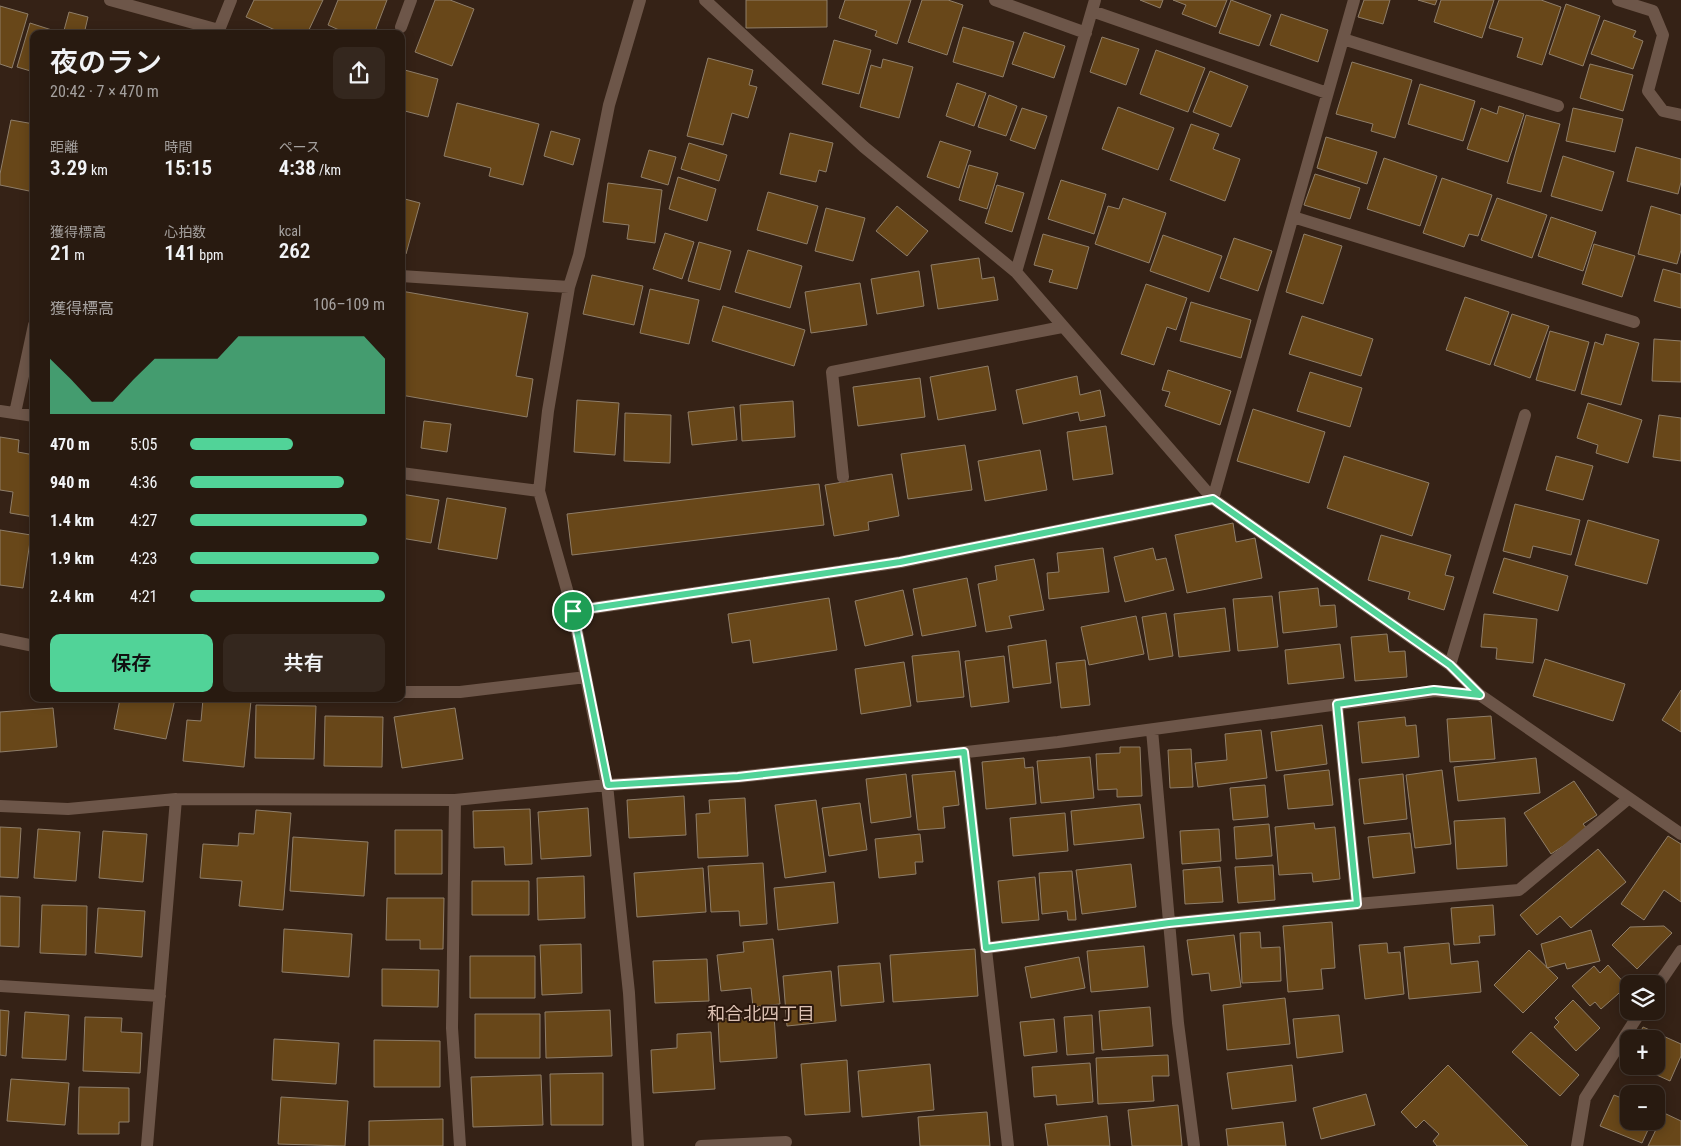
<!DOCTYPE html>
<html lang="ja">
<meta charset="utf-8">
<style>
body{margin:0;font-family:"Roboto Condensed","Noto Sans JP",sans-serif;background:#34271e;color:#f1f3f6;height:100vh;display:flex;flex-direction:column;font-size:19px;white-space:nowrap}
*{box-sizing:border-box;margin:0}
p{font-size:16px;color:#a5a19f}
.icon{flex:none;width:28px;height:28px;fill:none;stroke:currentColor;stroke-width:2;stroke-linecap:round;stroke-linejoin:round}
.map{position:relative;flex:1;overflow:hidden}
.side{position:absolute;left:30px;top:30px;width:375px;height:672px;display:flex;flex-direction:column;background:#281a10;border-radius:10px;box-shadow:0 2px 12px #0003,0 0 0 1px #443830}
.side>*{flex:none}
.tools{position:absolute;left:1620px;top:975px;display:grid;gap:10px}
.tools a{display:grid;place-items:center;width:45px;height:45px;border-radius:10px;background:#281a10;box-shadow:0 2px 12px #0003,0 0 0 1px #443830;font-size:25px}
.pin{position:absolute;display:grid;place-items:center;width:42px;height:42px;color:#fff;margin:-21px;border:2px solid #fff;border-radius:50%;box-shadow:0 1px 5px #0007}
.round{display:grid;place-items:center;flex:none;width:52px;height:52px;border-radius:10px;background:#34271e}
.overview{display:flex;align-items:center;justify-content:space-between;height:85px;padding:0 20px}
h1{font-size:28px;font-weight:600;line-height:38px}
.stats{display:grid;grid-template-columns:repeat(3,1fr);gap:8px;height:85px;padding:5px 20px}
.stats div{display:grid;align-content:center}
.stats b{font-size:21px;font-weight:600}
.stats small{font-size:14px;font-weight:400}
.stats p{font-size:14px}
.chart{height:140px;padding:10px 20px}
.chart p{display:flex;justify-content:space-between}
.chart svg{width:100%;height:90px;margin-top:5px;fill:#51d398;opacity:.7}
.cta{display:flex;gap:10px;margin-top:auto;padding:10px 20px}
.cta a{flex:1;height:58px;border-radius:10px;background:#51d398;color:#111;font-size:20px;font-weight:600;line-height:58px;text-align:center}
.cta a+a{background:#34271e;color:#f1f3f6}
ul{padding:0 20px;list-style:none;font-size:16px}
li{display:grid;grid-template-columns:80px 60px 1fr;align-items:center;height:38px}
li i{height:12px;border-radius:6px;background:#51d398}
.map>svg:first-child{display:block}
.building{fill:#684719;stroke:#8f7e69}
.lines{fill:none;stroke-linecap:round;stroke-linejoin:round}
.service{stroke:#6d5649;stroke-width:12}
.minor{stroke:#6d5649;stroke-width:12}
.route-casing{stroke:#fff;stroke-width:10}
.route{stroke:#51d398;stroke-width:6}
.labels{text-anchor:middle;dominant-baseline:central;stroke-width:4;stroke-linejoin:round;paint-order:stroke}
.neighbourhood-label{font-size:18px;fill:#dcc1b3;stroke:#2b180d}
</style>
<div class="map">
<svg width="1681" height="1146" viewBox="0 0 1681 1146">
<rect width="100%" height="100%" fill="#352216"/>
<path class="building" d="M254 0H323L307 34H284L246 17Z
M338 0H387L374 34H348L328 25Z
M435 0H450L474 9 452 66 415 52Z
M746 0H827V27L746 28Z
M845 0H911L897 44 875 36 877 31 839 18Z
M922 0H948L963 5 947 55 908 42Z
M1140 0H1163L1160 8Z
M1173 0H1227L1216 27 1182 14 1186 5Z
M1231 0 1271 15 1259 46 1219 33Z
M1364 0H1390L1383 24 1358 17Z
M1418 0H1437L1435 5Z
M1441 0H1494L1482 38 1434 22Z
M1499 0H1541L1561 7 1542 65 1517 57 1523 38 1489 28Z
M1566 4 1600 16 1583 66 1549 54Z
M0 6 28 14 12 68 0 64Z
M69 12 88 17 84 34H63Z
M1281 14 1328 30 1318 62 1270 45Z
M1604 20 1636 31 1633 37 1643 41 1633 69 1591 54Z
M30 23 58 32 57 34H34V72L17 67Z
M963 27 1014 42 1003 77 953 62Z
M1024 32 1065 46 1054 78 1012 64Z
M1102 37 1139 49 1126 85 1090 72Z
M834 40 871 50 859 94 822 84Z
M1156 50 1205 68 1188 112 1140 94Z
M708 58 753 70 749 85 757 87 748 118 732 113 723 145 687 136Z
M883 59 913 67 899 118 860 107 871 65 881 68Z
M1352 62 1412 80 1395 138 1371 131 1373 124 1336 114Z
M1590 64 1633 75 1623 111 1580 98Z
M401 69 438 79 428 117 401 110Z
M1210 71 1248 86 1231 127 1193 112Z
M957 83 986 93 974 126 946 116Z
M1420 84 1475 101 1463 141 1408 124Z
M989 95 1017 106 1006 136 978 127Z
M457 103 539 124 523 185 489 176 491 168 444 156Z
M1499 106 1524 114 1508 162 1467 149 1481 108 1497 114Z
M1118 107 1174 128 1158 170 1102 149Z
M1022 108 1047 116 1035 149 1010 140Z
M1573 108 1623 119 1615 152 1566 141Z
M1526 115 1560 124 1541 192 1507 183Z
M11 120 34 124V192L0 185V174Z
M1191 124 1219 134 1213 149 1240 159 1225 201 1170 180Z
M551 131 580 139 573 165 544 156Z
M790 133 833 143 826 172 819 170 816 182 780 174Z
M1326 137 1377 152 1367 184 1317 168Z
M940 141 971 151 959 188 927 177Z
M689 143 727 155 719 181 681 169Z
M1636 147 1681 159V182L1678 194 1627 181Z
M649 150 676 157 668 185 641 177Z
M1563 156 1614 172 1602 211 1551 196Z
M1384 158 1437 176 1420 226 1367 209Z
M969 165 998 173 987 209 959 200Z
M1315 174 1360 188 1350 219 1304 205Z
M678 177 716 189 707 221 669 209Z
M1442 178 1492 195 1478 236 1469 234 1464 247 1423 233Z
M1061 180 1106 194 1094 234 1048 219Z
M608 183 662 190 655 243 627 239 629 225 603 222Z
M997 185 1024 193 1012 232 985 223Z
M768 192 818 206 807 244 757 230Z
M401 198 420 203 406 254 401 253Z
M1123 198 1166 213 1149 263 1095 244 1108 206 1119 209Z
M1497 198 1547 215 1532 258 1481 240Z
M897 206 928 231 907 256 876 231Z
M1651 206 1681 215V250L1677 264 1638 254Z
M826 208 865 218 853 261 815 251Z
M1551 217 1596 232 1583 271 1538 256Z
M665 233 694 242 682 279 653 269Z
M1043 234 1089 247 1077 289 1049 282 1053 270 1034 265Z
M1304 234 1342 246 1323 304 1286 292Z
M1163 235 1222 256 1209 292 1150 271Z
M1234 238 1272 251 1258 291 1220 278Z
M699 242 731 251 720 290 688 281Z
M1594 244 1635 256 1622 297 1582 284Z
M748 250 802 266 790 308 735 292Z
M979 258 982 279 994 277 998 300 938 309 931 265Z
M1663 269 1681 274V308L1654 301Z
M919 271 924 306 877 314 871 279Z
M592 275 643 286 634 325 583 314Z
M860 283 867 325 811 333 805 292Z
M1146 284 1187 298 1176 330 1167 327 1154 365 1121 354Z
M650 289 699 300 689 344 640 333Z
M401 291 528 313 516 376 533 379 527 417 401 395Z
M1465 297 1509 312 1490 365 1446 350Z
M1191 302 1251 320 1241 358 1180 341Z
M723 306 805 330 794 366 712 341Z
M1512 314 1549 326 1530 378 1494 365Z
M1302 316 1373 339 1361 376 1289 354Z
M1550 331 1589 342 1575 391 1536 380Z
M1606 334 1639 343 1621 405 1581 394 1595 342 1603 345Z
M1654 339 1681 341V382L1652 381Z
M988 366 996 410 938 420 930 377Z
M1168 370 1231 391 1220 425 1165 406 1170 392 1162 390Z
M1310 372 1362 388 1350 427 1297 411Z
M1077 376 1080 395 1100 390 1105 416 1080 421 1078 412 1023 424 1016 390Z
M920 378 925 417 858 426 853 387Z
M577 400 619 403 615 455 574 452Z
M793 401 795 437 742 441 740 405Z
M1588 403 1642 420 1628 463 1596 453 1598 445 1577 438Z
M734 407 737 440 692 445 688 412Z
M1253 409 1325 432 1309 483 1237 461Z
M625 413 671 415 670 463 624 461Z
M1659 415 1681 418V461L1653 457Z
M424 421 451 424 447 452 421 448Z
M1106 426 1113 474 1073 480 1067 432Z
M0 437 19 440 18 452 34 455V517L10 513 13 492 0 490Z
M965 445 972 490 908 499 901 454Z
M1040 450 1047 490 985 501 978 461Z
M1344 456 1429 483 1412 536 1327 508Z
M1556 456 1593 466 1583 500 1546 490Z
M892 474 899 516 868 522 869 530 834 536 825 485Z
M819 484 824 525 572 555 567 514Z
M401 494 439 500 431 543 401 538Z
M447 498 506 508 497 559 438 549Z
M1515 504 1580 520 1571 555 1533 546 1530 558 1503 551Z
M1588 520 1659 540 1647 584 1575 565Z
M1233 523 1236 542 1255 538 1262 578 1187 593 1175 535Z
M0 530 31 535 23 588 0 585Z
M1381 535 1451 555 1445 575 1454 577 1444 610 1408 599 1410 592 1368 580Z
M1103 548 1109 592 1049 599 1047 573 1059 572 1057 553Z
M1153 548 1156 560 1166 558 1174 590 1125 602 1114 557Z
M1504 558 1568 576 1558 611 1493 593Z
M1034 559 1044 610 1009 616 1012 628 986 632 978 584 997 580 995 566Z
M967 578 976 626 922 636 913 589Z
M1318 588 1320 606 1335 605 1337 627 1283 633 1279 592Z
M903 590 913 635 865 646 855 601Z
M1272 596 1278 647 1238 651 1233 599Z
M829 598 837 650 753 663 750 640 732 643 728 614Z
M1225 608 1230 651 1179 657 1174 614Z
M1166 613 1173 656 1149 660 1142 617Z
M1484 614 1537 619 1533 663 1496 659 1497 648 1481 647Z
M1136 616 1144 654 1089 665 1081 627Z
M1387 634 1389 652 1405 651 1407 677 1355 681 1351 637Z
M1046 640 1051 683 1013 688 1008 646Z
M1340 644 1344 678 1288 684 1285 650Z
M959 651 964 697 917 702 912 656Z
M1004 656 1009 702 971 707 965 661Z
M1545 659 1625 684 1613 721 1533 696Z
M1085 660 1090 705 1061 708 1056 663Z
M904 662 911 706 861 714 855 669Z
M1681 690V732L1662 720Z
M120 699H175L166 739 114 729Z
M203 699 251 701 244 767 183 761 187 720 201 721Z
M256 705 316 706 314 759 255 758Z
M53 708 57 747 0 752V712Z
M455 708 463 759 402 768 394 717Z
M325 716 383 717 382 767 324 766Z
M1491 716 1495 759 1450 762 1447 719Z
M1405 717 1406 726 1416 725 1419 757 1362 763 1358 722Z
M1322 725 1327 764 1276 771 1271 732Z
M1261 730 1267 778 1198 787 1195 763 1227 760 1225 734Z
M1120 747H1140L1142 796 1117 797V789L1098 790 1096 754 1120 753Z
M1191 749 1193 787 1170 788 1168 750Z
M1090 757 1094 798 1041 803 1037 761Z
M1024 758 1025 768 1033 767 1036 804 986 809 982 762Z
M1536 758 1540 793 1458 801 1454 767Z
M1329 770 1333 805 1288 809 1284 775Z
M1442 770 1451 844 1415 848 1406 775Z
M955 771 959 805 943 807 945 828 918 830 912 775Z
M906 774 911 817 871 823 866 779Z
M1403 774 1407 819 1364 824 1359 779Z
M1574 781 1597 815 1583 824 1588 830 1551 854 1524 813Z
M1265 785 1268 817 1233 820 1230 788Z
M684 796 686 835 629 838 627 800Z
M745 798 748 856 698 858 696 814 710 813 709 800Z
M816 800 826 872 785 878 775 805Z
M860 803 867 850 829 856 822 808Z
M1140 804 1144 838 1074 845 1071 811Z
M588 808 591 856 541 859 538 812Z
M530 809 532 864 505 865 504 847 474 848 473 811Z
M256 810 291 813 283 910 239 906 242 881 200 878 203 844 238 846 239 833 254 834Z
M1065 813 1068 851 1013 856 1010 818Z
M1505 818 1507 866 1457 869 1454 821Z
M1314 823 1315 829 1335 827 1340 879 1313 882 1312 873 1279 875 1275 827Z
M1269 824 1272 856 1236 859 1234 827Z
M0 827 21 828 18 878 0 877Z
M38 829 80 832 76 881 34 878Z
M1219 829 1221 861 1182 864 1180 831Z
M395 830H442V874H395Z
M103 831 147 834 143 882 99 878Z
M1410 833 1415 873 1373 878 1368 837Z
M920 834 923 862H915L916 874 879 878 875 839Z
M1668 836 1681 844V902L1664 890 1644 920 1621 904Z
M293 837 368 842 364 896 290 891Z
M1598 849 1626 882 1571 928 1560 916 1537 935 1520 915Z
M763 863 767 924 740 926 739 911 711 912 708 866Z
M1131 864 1136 907 1082 914 1076 870Z
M1273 865 1275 900 1238 903 1235 867Z
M1220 867 1223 902 1185 904 1183 870Z
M703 868 706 912 637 917 634 873Z
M1072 871 1076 920H1068L1067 911 1042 914 1039 873Z
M584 876 585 918 538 920 537 878Z
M1035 877 1039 920 1002 923 998 881Z
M472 881H529V915H472Z
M834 882 838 923 778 930 774 888Z
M0 896 20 897 19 947 0 946Z
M387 898H444L443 949H420V940H386Z
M42 905 87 906 86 955 40 953Z
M1493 905 1495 935 1479 936 1480 943 1454 945 1451 908Z
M98 908 145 911 142 957 95 953Z
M1332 922 1335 968 1321 969 1323 989 1288 992 1283 926Z
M1664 926 1672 933 1637 969 1612 945 1630 927Z
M284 929 352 934 349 977 282 972Z
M1591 930 1600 961 1567 969 1565 963 1547 968 1541 944Z
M1260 932 1261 948 1280 947 1281 981 1242 983 1240 933Z
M1234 935 1241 987 1211 991 1209 973 1192 975 1187 940Z
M773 939 780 1004 753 1007 751 988 721 991 717 955 744 952 743 942Z
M1387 943 1388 953 1400 952 1404 994 1365 999 1359 945Z
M1449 943 1451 964 1478 961 1481 992 1409 999 1404 947Z
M581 944 582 993 542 995 540 945Z
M1144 946 1148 987 1091 992 1087 951Z
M975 949 978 996 893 1002 890 955Z
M1529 950 1558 978 1523 1013 1494 985Z
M470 956H535V998H470Z
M1079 957 1085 988 1031 998 1025 967Z
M707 959 709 1001 655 1003 653 961Z
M880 963 884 1002 841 1006 838 966Z
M1608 965 1627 986 1601 1009 1595 1002 1590 1006 1572 986 1594 966 1600 973Z
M382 969 439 970 438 1007 382 1006Z
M831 971 836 1021 787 1026 783 976Z
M1285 998 1290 1044 1227 1050 1223 1005Z
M1573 1000 1600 1028 1576 1051 1554 1027 1559 1022 1555 1018Z
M1150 1007 1153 1046 1102 1050 1099 1011Z
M0 1010 9 1011 6 1056 0 1055Z
M610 1010 612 1056 546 1058 545 1012Z
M25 1012 69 1015 66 1060 22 1058Z
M475 1014H540V1058H475Z
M1092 1015 1094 1053 1067 1055 1064 1017Z
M1339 1015 1343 1052 1297 1058 1293 1019Z
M774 1016 777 1058 720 1062 718 1019Z
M85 1017 122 1018 121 1032 142 1033 140 1073 83 1071Z
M1054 1019 1057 1052 1024 1056 1020 1022Z
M1643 1027 1681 1044V1056L1670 1081 1637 1066H1656V1039H1637Z
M711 1032 715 1089 653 1093 651 1050 677 1048V1034Z
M1531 1032 1579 1075 1560 1096 1512 1052Z
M274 1039 339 1043 336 1084 272 1080Z
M374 1040 440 1041V1087H374Z
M1168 1055 1169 1076H1152L1154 1101 1098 1104 1096 1058Z
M847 1060 850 1112 805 1115 801 1064Z
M1090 1063 1093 1102 1057 1105 1056 1095 1034 1097 1032 1067Z
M930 1064 934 1110 862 1117 858 1071Z
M1292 1065 1296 1101 1232 1109 1227 1073Z
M1448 1065 1528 1146H1437L1433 1141 1439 1134 1424 1120 1416 1128 1401 1112Z
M603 1073V1125H551L550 1074Z
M541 1075 543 1125 473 1127 471 1077Z
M11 1079 69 1083 65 1125 7 1121Z
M79 1087 129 1088V1122H119V1134H78Z
M1366 1094 1375 1125 1321 1139 1313 1108Z
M1614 1095 1629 1101V1121H1652L1642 1143 1600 1126Z
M281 1097 348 1101 345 1146 278 1144Z
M1178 1105 1182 1146H1132L1128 1110Z
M987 1112 990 1146H920L918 1117Z
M1664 1113 1681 1121V1146H1648Z
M1107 1116 1110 1146H1048L1045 1124Z
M443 1119V1146H369V1121Z
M1283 1122 1286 1146H1228L1226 1129Z"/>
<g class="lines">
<path class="service" d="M1337 704 1357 904 1519 890 1628 799"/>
<path class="minor" d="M110 0 219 30 231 0
M705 0 864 147 1016 272 1213 499 1450 665 1480 695 1681 834
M995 0 1086 33
M1618 0 1653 11 1663 35 1648 91 1663 111 1681 115
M1092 11 1327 93
M401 27 411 0
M1343 39 1558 106
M1293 217 1634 322
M1016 272 1095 0
M401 276 569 287
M0 411 34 416
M15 413 34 325
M401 473 539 491
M843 477 832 372 1062 327
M573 611 901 562 1213 499 1354 0
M0 639 34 646
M1450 665 1525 415
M401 692H460L586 677
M1152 730 1178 1023 1194 1146
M964 753 1008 1146
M455 800 452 1028 460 1146
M0 806 68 809 176 799 455 800 607 785 738 777 1058 742 1435 691 1480 695
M986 948 1169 923 1357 904
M0 986 160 996
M1656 988 1681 951
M147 1146 176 799
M638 1146 629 993 607 785 573 611 539 491 548 411 569 287 579 255 609 105 640 0
M701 1146 786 1142
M1577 1146 1585 1098 1641 1011"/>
</g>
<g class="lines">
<g class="route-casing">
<path id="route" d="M1213 499 1450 665 1480 695 1434 690 1337 704 1357 904 1169 923 986 948 964 752 738 777 608 785 573 611 900 562Z"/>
</g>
<use href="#route" class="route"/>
</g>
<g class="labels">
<g class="neighbourhood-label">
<text x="761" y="1013">和合北四丁目</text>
</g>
</g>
</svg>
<div class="tools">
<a><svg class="icon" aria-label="layers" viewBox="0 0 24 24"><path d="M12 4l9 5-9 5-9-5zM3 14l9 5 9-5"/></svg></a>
<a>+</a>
<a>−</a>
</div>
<div class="pin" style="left:573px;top:611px;background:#1e9e55"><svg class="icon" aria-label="arrive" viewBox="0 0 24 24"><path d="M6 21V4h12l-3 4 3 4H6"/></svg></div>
<section class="side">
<div class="overview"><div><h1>夜のラン</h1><p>20:42 · 7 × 470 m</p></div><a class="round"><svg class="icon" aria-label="share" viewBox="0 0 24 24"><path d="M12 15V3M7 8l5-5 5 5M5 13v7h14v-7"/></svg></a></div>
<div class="stats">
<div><p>距離</p><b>3.29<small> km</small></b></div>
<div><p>時間</p><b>15:15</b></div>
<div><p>ペース</p><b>4:38<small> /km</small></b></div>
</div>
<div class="stats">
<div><p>獲得標高</p><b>21<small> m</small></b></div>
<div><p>心拍数</p><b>141<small> bpm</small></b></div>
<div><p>kcal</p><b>262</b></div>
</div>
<div class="chart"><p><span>獲得標高</span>106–109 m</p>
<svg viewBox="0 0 160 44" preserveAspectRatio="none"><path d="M0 44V17L10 27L20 38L30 38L40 27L50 17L60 17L70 17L80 17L90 6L100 6L110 6L120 6L130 6L140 6L150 6L160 17V44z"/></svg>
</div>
<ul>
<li><b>470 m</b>5:05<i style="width:53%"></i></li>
<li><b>940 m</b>4:36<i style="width:79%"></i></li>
<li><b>1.4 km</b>4:27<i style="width:91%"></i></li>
<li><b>1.9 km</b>4:23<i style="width:97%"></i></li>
<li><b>2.4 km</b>4:21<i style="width:100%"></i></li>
</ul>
<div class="cta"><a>保存</a><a>共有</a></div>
</section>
</div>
